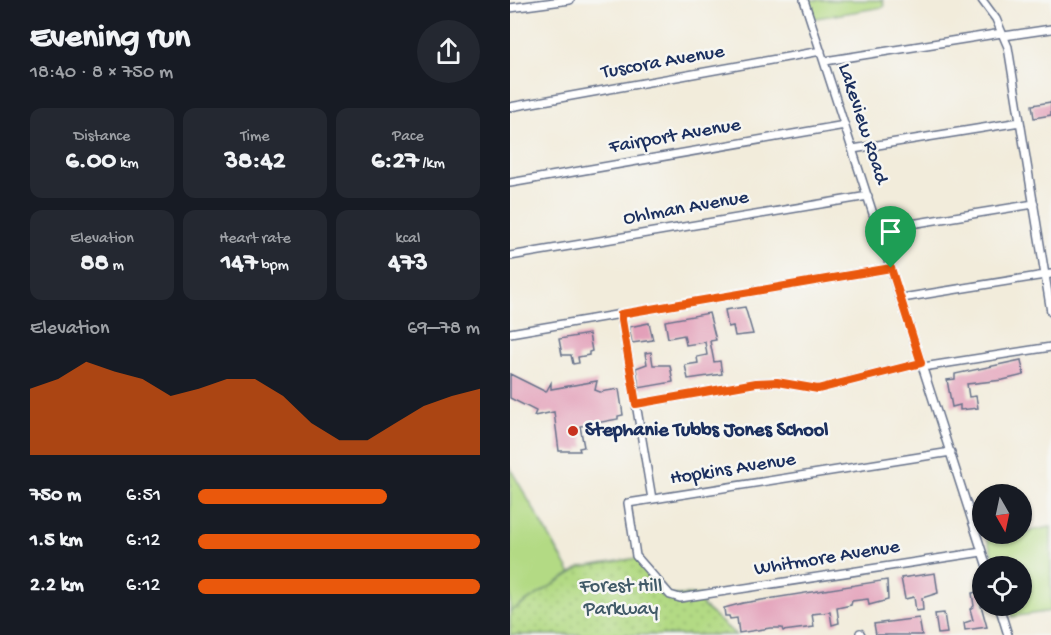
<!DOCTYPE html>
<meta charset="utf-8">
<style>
body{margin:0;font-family:"Gochi Hand",sans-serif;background:#242831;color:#f1f3f6;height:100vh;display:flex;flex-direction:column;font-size:22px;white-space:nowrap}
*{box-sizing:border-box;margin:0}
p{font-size:20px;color:#9ea1a6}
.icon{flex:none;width:33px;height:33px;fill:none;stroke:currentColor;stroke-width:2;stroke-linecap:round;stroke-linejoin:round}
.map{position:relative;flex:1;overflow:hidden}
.drawer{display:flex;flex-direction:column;background:#171b24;width:510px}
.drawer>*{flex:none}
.needle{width:39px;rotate:171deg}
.controls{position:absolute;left:462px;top:484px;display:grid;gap:12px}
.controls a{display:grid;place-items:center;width:60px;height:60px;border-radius:50%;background:#171b24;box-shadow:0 2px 4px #0004;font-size:30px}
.pin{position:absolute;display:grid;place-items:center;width:51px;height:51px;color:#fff;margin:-62px -26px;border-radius:50% 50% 50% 0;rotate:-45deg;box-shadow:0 0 6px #0007}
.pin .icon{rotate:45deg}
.round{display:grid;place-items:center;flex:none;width:63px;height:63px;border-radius:32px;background:#242831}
.overview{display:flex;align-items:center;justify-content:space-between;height:102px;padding:0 30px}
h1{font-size:33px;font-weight:700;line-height:45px}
.stats{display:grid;grid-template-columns:repeat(3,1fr);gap:9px;height:102px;padding:6px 30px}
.stats div{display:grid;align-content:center;border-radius:12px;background:#242831;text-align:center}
.stats b{font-size:26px;font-weight:700}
.stats small{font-size:16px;font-weight:400}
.stats p{font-size:16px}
.chart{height:168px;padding:12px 30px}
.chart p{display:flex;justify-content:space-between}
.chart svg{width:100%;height:108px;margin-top:6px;fill:#ea580c;opacity:.7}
ul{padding:0 30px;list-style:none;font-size:20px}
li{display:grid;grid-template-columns:96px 72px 1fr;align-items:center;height:45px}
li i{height:15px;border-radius:8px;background:#ea580c}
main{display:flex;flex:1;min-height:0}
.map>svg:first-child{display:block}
.grass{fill:#b3da84;stroke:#678471;stroke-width:1.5}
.park{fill:url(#park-dots);stroke:#678471;stroke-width:1.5}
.building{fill:#e3a0b9}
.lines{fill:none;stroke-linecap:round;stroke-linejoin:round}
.minor-casing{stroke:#66718a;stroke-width:10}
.minor{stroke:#fff;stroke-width:7}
.route-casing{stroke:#fff;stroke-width:12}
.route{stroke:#ea580c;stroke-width:8}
.poi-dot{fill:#c8321e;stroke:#f6f6f2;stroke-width:2}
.labels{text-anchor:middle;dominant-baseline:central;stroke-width:5;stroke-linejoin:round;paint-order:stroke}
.street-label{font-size:20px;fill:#1b2f5e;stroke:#f6f6f2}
.poi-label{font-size:20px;font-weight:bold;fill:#1b2f5e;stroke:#f6f6f2;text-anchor:start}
.park-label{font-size:20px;fill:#415a68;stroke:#f6f6f2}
</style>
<main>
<section class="drawer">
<div class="overview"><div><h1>Evening run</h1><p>18:40 · 8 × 750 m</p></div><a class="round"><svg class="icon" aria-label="share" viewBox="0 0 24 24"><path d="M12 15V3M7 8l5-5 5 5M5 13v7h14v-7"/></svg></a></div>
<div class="stats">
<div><p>Distance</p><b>6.00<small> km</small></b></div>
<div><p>Time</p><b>38:42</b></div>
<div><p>Pace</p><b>6:27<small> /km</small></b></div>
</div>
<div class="stats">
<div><p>Elevation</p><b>88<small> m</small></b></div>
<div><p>Heart rate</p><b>147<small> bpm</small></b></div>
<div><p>kcal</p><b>473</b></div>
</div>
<div class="chart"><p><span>Elevation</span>69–78 m</p>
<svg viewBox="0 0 160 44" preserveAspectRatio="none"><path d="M0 44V17L10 13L20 6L30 10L40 13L50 20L60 17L70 13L80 13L90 20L100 31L110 38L120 38L130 31L140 24L150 20L160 17V44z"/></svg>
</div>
<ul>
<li><b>750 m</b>6:51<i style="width:67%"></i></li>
<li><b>1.5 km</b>6:12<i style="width:100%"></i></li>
<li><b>2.2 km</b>6:12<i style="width:100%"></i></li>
</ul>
</section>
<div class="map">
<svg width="541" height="635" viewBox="0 0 541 635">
<defs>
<pattern id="park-dots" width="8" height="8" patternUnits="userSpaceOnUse" patternTransform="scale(1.5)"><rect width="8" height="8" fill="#b3da84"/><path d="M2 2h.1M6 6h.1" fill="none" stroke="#99bb74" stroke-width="1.8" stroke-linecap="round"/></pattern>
</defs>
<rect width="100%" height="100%" fill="#f6f6f2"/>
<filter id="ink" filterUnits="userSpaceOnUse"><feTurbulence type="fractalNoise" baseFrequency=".0167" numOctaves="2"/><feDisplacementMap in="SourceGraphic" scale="12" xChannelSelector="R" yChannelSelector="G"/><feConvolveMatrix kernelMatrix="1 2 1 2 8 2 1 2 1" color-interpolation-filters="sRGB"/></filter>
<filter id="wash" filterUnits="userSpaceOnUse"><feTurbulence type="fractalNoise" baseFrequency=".008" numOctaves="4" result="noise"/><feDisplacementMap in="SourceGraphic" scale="24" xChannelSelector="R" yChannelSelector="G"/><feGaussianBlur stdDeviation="1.35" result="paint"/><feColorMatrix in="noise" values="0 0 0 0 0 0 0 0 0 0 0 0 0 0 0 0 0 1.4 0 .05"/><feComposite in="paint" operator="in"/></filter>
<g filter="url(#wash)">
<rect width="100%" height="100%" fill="#f2ecdb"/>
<path class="grass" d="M294 0H373L374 7 301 19Z
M0 468 61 574 0 612Z
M541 527V611L502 617 498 606H512V567H486L477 538Z"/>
<path class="park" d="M127 558 160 595H191L193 606 226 635H0V612L71 567Z"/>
<g id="blocks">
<path class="building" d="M541 102V115L524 118 522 105Z
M235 307 243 334 225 336 223 326 218 327 215 310Z
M199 313 206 340 200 341 204 362 210 361 212 374 178 379 175 365 188 363 187 357 197 355 195 342 176 345 174 335 158 338 155 321Z
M139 323 143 340 122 343 119 327Z
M79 334 82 351 79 352V355L68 357 69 363 63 364 61 355H52L49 339Z
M141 352 143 365H160L163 382 129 388 126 368 137 364 135 353Z
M511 360 514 375 493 380 457 384 459 397 466 396 468 408 450 410V405L442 407 437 380 445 379V374Z
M0 374 36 392 41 383V389L87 381 85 390 90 392 109 389 113 415 108 416V419L70 426 74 447 69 448 70 451H49L44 412 24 416 26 411 0 398Z
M425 573 428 593 412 598 413 610 406 611 404 597 395 599 391 578Z
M377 580 378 600 359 605 358 599 342 601 341 605 327 608 329 623 322 625 320 612 302 614 304 627 273 631 272 628H260L229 633 227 618 220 619 219 616H215L214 608 233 603Z
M472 591V601L470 602 477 627 455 630 454 623 463 620 460 609 464 606 462 593Z
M434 613 437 633 428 634 425 614Z
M409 618 412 635H366L364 624Z"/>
</g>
</g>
<g filter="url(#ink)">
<use href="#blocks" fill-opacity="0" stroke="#66718a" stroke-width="1.5"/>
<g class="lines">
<g class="minor-casing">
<path id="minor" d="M294 0 477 567
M472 0 486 19 498 47 541 312
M0 8 60 0
M494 36 541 29
M315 61 492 33
M0 107 311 51
M343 149 510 122
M0 183 335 125
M370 229 524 204
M0 256 358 196
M392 298 541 274
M111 314 142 499
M0 333 381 268
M413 367 541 347
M126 404 246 383 267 382 308 389 411 363
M441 452 118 503 126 556 160 595 170 598 472 552
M489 606 498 635
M350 633 351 635"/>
</g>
<use href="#minor" class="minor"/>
</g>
</g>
<g class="lines" filter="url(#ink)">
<g class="route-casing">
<path id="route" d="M381 268 411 363 308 389 267 382 246 383 126 404 111 314Z"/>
</g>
<use href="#route" class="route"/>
</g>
<circle class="poi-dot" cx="63" cy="431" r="6"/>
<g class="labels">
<g class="street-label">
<text transform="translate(153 63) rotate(-10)">Tuscora Avenue</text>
<text transform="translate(352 124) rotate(72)">Lakeview Road</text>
<text transform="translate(165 137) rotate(-10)">Fairport Avenue</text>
<text transform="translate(176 209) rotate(-10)">Ohlman Avenue</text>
<text transform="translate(223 470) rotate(-9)">Hopkins Avenue</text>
<text transform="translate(317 559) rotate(-9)">Whitmore Avenue</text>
</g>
<g class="poi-label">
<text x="75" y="431">Stephanie Tubbs Jones School</text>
</g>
<g class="park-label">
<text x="111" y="587">Forest Hill<tspan x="111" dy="23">Parkway</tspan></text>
</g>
</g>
</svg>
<div class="controls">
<a><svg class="needle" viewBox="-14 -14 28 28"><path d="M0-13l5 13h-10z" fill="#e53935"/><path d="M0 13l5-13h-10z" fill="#9ea1a6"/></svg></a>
<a><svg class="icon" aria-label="locate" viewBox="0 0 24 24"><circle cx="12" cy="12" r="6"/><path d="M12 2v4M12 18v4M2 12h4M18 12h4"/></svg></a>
</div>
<div class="pin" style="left:381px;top:268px;background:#1e9e55"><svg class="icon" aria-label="arrive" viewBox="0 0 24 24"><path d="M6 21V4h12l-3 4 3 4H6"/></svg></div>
</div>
</main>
